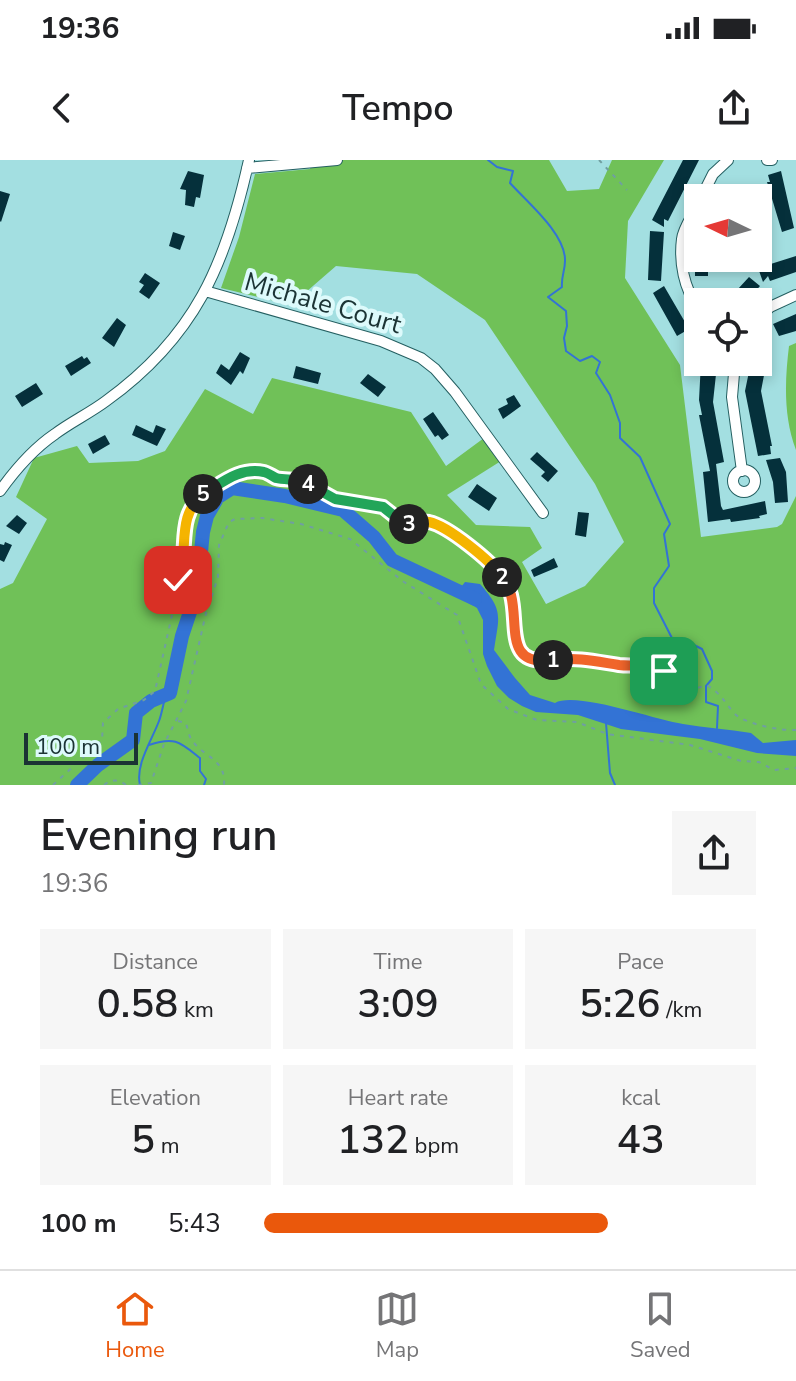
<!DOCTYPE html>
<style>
body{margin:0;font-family:"Nunito Sans",sans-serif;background:#f6f6f6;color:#202124;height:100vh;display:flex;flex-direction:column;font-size:30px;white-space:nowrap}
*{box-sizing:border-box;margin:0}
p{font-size:26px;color:#757577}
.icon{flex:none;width:44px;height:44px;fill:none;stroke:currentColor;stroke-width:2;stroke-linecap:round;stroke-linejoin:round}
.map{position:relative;height:625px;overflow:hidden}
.drawer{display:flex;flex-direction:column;background:#fff;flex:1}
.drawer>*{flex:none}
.needle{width:52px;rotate:275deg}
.controls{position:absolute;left:684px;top:24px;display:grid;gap:16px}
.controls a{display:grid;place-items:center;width:88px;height:88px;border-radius:0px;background:#fff;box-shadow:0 4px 12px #0003;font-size:40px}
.scale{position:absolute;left:24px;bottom:20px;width:114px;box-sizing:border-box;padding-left:8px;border:4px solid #1b3334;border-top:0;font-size:22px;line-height:28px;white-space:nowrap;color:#1b3334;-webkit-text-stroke:6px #ddfafb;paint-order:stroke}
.pin{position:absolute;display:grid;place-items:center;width:68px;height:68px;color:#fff;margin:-34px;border-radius:16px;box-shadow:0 4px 12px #0006}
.km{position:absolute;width:40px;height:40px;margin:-20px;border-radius:50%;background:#222;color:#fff;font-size:22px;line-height:40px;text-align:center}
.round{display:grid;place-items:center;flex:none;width:84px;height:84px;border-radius:0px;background:#f6f6f6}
.summary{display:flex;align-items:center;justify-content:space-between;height:136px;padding:0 40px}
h1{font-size:44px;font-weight:600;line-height:60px}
.metrics{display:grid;grid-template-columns:repeat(3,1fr);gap:12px;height:136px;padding:8px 40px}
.metrics div{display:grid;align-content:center;border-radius:0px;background:#f6f6f6;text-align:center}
.metrics b{font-size:40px;font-weight:600}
.metrics small{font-size:22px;font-weight:400}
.metrics p{font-size:22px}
ul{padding:0 40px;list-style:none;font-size:26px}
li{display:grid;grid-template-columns:128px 96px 1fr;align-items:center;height:60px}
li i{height:20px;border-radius:10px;background:#ea580c}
.status{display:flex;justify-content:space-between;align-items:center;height:56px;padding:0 40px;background:#fff;direction:ltr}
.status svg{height:22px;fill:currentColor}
header{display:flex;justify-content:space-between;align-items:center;height:104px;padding:0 40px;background:#fff;font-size:36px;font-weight:600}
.dock{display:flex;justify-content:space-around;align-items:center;height:112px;border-top:2px solid #e0e0e0;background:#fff;font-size:22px;color:#757577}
.dock a{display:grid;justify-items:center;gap:4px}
.dock .selected{color:#ea580c}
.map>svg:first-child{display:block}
.green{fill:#70c158}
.water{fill:#3373d5}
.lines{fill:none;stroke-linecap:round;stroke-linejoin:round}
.stream{stroke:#3373d5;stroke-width:2}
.river{stroke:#3373d5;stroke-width:14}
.building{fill:#05303b}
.minor-casing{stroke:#245f61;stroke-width:12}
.path{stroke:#709fa0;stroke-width:2;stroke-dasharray:4 6;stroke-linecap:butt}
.minor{stroke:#fff;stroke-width:10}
.split-1-casing{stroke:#fff;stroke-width:16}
.split-2-casing{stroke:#fff;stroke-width:16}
.split-3-casing{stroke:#fff;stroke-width:16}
.split-4-casing{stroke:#fff;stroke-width:16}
.split-5-casing{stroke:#fff;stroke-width:16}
.split-6-casing{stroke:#fff;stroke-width:16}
.split-1{stroke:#f0652b;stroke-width:10}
.split-2{stroke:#f0652b;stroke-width:10}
.split-3{stroke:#f5b400;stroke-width:10}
.split-4{stroke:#22a559;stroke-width:10}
.split-5{stroke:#22a559;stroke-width:10}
.split-6{stroke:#f5b400;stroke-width:10}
.labels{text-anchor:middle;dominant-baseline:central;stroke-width:8;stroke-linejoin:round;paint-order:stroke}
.street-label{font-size:26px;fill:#1b3334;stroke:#ddfafb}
</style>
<div class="status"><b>19:36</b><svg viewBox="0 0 49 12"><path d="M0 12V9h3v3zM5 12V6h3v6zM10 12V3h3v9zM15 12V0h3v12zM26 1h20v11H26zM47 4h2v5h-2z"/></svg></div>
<header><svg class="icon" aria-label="back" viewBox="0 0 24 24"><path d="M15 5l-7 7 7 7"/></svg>Tempo<svg class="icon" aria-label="share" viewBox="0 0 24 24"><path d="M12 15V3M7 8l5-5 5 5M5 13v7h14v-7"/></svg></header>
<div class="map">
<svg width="796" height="625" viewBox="0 0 796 625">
<rect width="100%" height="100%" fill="#a3dfe1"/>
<path class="green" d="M313 0H549L567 31 599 29 612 0H664L628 61 625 118 680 205 701 377 777 367 782 364 796 336V625H0V429L13 423 47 359 16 337 34 298 77 286 89 303 138 301 165 291 205 229 253 254 272 218 411 252 446 306 484 278 501 301 447 335 476 365 530 367 542 388 522 402 546 444 585 426 624 382 595 324 485 160 417 114 336 106 291 145 221 128 239 77 255 14 310 9Z
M796 183V290C783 256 785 219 789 186Z"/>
<path class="water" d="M465 422 480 424C504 451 499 456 494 490L515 518 530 535 555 543C576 531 655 560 683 564 705 568 728 569 751 573L763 583 796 580V596L757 593 700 579 621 569 578 555 536 552 522 546 509 538 497 526 487 506 483 494V460L477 448 455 435Z"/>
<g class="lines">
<path class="stream" d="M488 0 497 7 513 11 510 23C527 42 566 74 565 101 565 111 561 117 562 127L548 137 566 151 567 166 564 178 566 191 580 201 592 196 600 202 596 213 610 235 620 263V278L640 297 670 364 664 374 669 406 654 428V443L675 484 690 483 702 489 712 511V519L706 526V542L718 546 717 568
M606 563 610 613 615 625
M149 585C175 576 180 582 200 598V611L206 619 204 625
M140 625C135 605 152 580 159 561 162 553 163 544 166 535"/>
<path class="river" d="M77 625 98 605 133 580 136 553 151 541 170 533 182 476 197 431 203 372 207 356 218 337 232 328 285 336 343 350 374 377 392 400 475 439"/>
</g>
<path class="building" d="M683 0H699L668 61 664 59V67L652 60Z
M188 11 204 15 200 38 196 37 194 47 185 45 186 30 180 29Z
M781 11 794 68 782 72 767 22H770L768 15Z
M720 25 733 32 730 38H714Z
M0 31 10 34 1 62 0 61Z
M650 71 664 72 661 121 648 120Z
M173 72 185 76 180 90 169 86Z
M796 96V112L770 121 768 116 763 122 758 108Z
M695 98H708V116H695Z
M145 113 160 123 149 139 139 132 144 125 139 122Z
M749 117 760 126 746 142H726Z
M664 126 689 169 677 176 653 133Z
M796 154V171L779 176 773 164Z
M117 158 126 165 114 187 102 178Z
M758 181 770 184 761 231 772 286H770L771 294 758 296 745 231 751 202H758Z
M240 192 250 198 243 214 240 211 231 225 216 213 221 204 229 210Z
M82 196 84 199 87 197 91 203 71 216 65 206Z
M701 202H714L717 205 713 242 724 302 716 304 721 346 723 350 765 341 767 354 759 356 760 358 731 362 730 359 708 362 703 312 710 311 699 255H702L699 240Z
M296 206 321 213 318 224 293 218Z
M368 214 386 227 378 237 360 223Z
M36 223 43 234 22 247 15 236Z
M514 235 521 246 503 259 498 249 508 244 506 239Z
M433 252 449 275 442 280 438 275 435 277 423 259Z
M136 265 153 273 156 265 166 269 157 286 132 275Z
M105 275 110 284 93 294 88 284Z
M537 292 558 311 548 322 541 316 545 312 530 299Z
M780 298 786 312 788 342 775 343 773 322 766 300Z
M477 324 497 338 489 351 468 337Z
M578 352 589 353 586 377 575 375Z
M17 355 27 363 19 374 6 366Z
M5 382 12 385 4 402 0 400V384L4 385Z
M554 398 558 407 534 417 531 410Z"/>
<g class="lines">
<g class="minor-casing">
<path id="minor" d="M767 0H772
M247 8 337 0
M701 38 713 14 728 0
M698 44C693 55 683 68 682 79 679 102 684 129 698 147
M205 131 381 181 421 198 435 209 455 232 543 353
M758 159 770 147 796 135
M735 202 732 237 742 311
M733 321a11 11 0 1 1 22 0a11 11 0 1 1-22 0Z
M0 331C15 310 33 289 55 274 71 262 90 253 106 241 195 177 226 104 249 0"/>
</g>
<path class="path" d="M599 0 627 30
M178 561 186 563C188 570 189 578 194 583 207 598 226 601 224 625
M53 625 102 580 103 563 118 549 144 540 155 531 185 397 184 367 189 347 223 319 248 312H263L279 319 302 320 335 339 383 347 407 366 413 362H430L494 405 511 436 512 455 519 487 523 495 532 501 583 497 620 505 655 506 679 527 694 529 707 525C722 535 723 540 734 553 744 564 781 571 796 570
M104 625C112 619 118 619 126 625
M138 625 151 623 164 584 186 541 206 453 218 417 219 385 229 362 235 359 262 358 301 364 350 379 404 422 457 455 481 524 508 549 537 560 577 562 607 574 690 585 741 601 759 602 774 610 796 608"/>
<use href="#minor" class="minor"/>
</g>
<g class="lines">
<g class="split-1-casing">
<path id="split-1" d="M553 500C579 497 594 501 619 505 635 507 649 502 664 511"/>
</g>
<g class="split-2-casing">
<path id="split-2" d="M502 417C505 423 509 429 511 435 519 466 504 507 553 500"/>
</g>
<g class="split-3-casing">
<path id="split-3" d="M409 364C415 362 422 361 429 362 448 366 491 401 502 417"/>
</g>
<g class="split-4-casing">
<path id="split-4" d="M308 324 335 339 383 347 407 366 409 364"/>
</g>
<g class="split-5-casing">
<path id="split-5" d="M203 334C222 323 239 307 264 312 268 313 272 316 276 318 287 321 297 317 308 324"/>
</g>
<g class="split-6-casing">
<path id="split-6" d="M178 420C190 389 175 358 203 334"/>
</g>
<use href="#split-1" class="split-1"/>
<use href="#split-2" class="split-2"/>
<use href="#split-3" class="split-3"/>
<use href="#split-4" class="split-4"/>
<use href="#split-5" class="split-5"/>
<use href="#split-6" class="split-6"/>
</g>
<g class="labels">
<g class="street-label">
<text transform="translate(323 143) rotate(16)">Michale Court</text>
</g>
</g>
</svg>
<div class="controls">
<a><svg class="needle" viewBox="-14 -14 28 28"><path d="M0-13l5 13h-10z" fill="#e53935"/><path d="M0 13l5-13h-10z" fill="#757577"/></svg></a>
<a><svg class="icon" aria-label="locate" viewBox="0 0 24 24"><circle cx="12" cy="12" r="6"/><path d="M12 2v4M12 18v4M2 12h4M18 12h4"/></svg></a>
</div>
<div class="scale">100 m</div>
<div class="pin" style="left:664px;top:511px;background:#1e9e55"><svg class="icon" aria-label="arrive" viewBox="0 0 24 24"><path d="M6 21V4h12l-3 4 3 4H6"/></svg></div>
<div class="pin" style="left:178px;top:420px;background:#d93025"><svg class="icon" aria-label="check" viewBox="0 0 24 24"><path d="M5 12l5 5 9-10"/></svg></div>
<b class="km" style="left:553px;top:500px">1</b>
<b class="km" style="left:502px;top:417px">2</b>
<b class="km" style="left:409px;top:364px">3</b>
<b class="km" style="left:308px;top:324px">4</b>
<b class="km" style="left:203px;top:334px">5</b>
</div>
<section class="drawer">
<div class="summary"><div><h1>Evening run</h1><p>19:36</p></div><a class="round"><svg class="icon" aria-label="share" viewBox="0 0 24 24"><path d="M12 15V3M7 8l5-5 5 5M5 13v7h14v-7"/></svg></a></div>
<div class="metrics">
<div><p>Distance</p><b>0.58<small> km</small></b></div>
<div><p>Time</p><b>3:09</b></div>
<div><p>Pace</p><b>5:26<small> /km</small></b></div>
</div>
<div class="metrics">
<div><p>Elevation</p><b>5<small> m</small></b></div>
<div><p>Heart rate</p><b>132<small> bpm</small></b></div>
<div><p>kcal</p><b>43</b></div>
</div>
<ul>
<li><b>100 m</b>5:43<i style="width:70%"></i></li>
</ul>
</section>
<nav class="dock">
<a class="selected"><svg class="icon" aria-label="home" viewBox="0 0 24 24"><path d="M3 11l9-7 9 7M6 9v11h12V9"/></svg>Home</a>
<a><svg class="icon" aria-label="map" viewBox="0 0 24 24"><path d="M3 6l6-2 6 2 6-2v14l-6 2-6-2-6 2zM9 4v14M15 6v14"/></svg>Map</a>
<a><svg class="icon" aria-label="saved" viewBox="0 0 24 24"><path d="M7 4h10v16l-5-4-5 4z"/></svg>Saved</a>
</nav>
